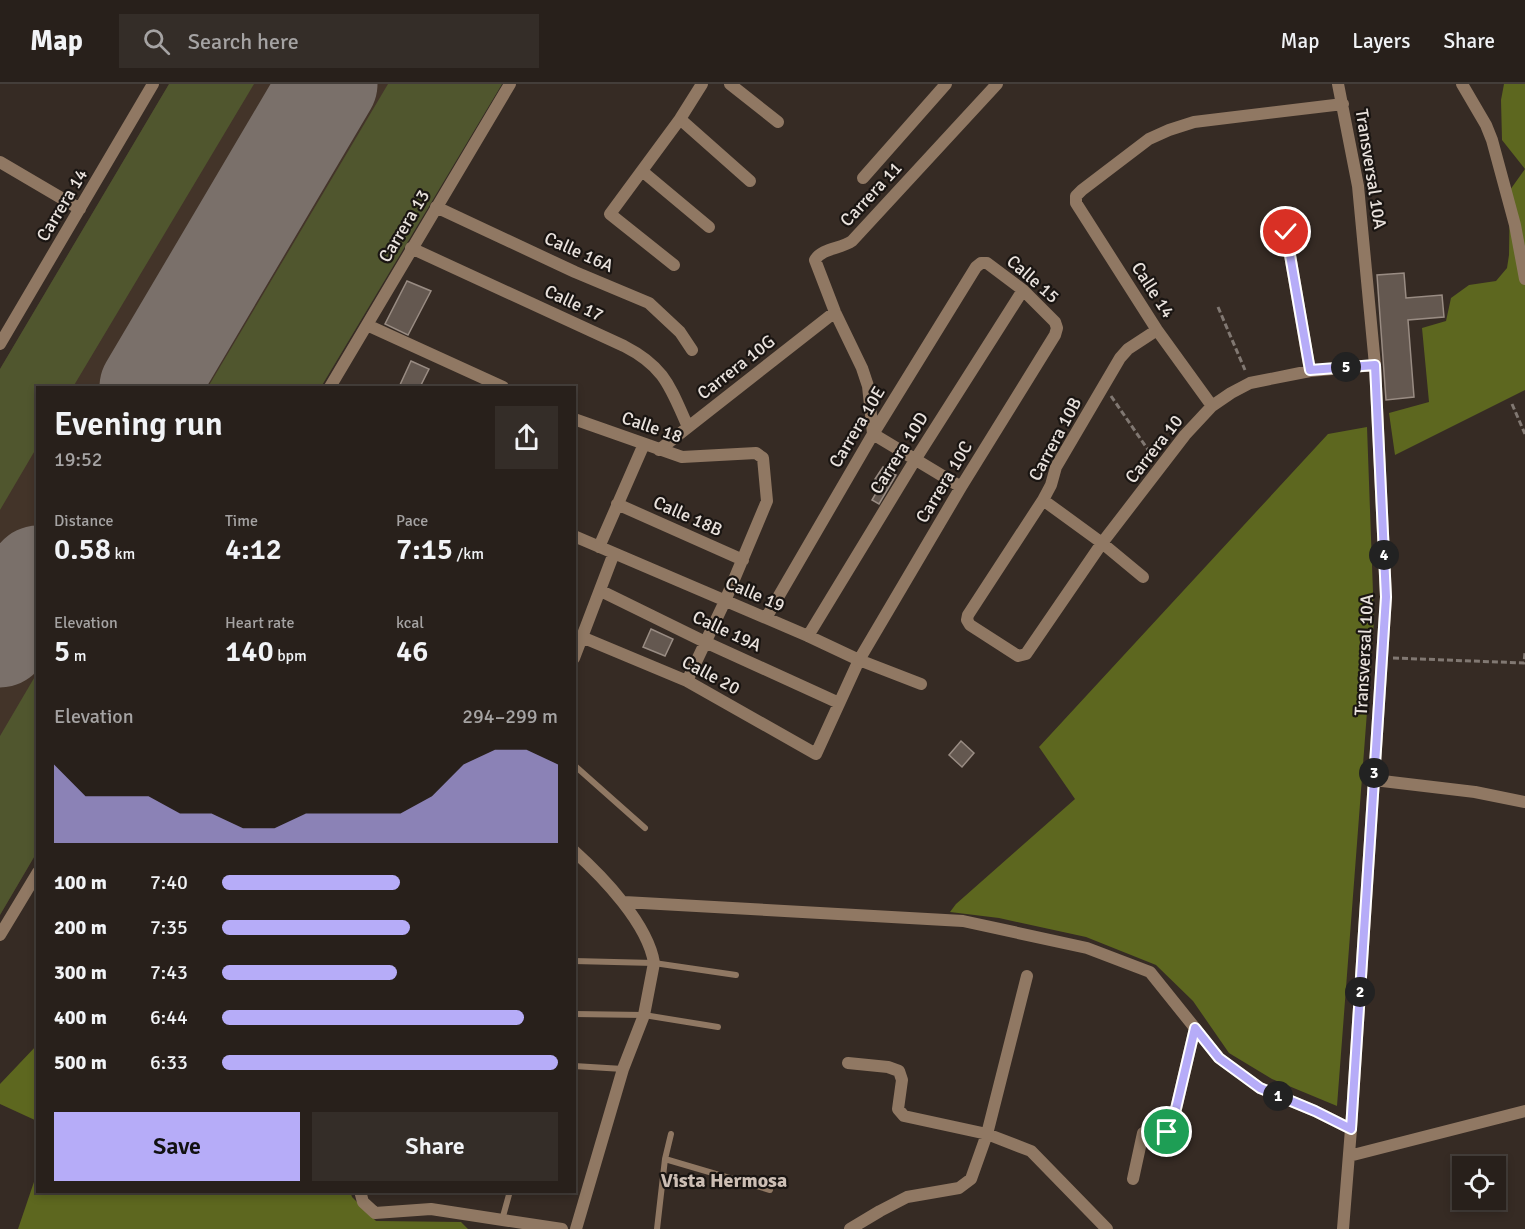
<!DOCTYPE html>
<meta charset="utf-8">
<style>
body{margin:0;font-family:Signika,sans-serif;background:#342d28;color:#f1f3f6;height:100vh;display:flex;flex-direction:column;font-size:22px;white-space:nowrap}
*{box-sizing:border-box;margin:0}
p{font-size:20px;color:#a5a3a3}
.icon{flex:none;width:33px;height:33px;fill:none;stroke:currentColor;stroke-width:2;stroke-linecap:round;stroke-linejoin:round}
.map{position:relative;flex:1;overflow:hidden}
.side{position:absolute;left:36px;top:302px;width:540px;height:807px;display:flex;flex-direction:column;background:#28201b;border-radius:0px;box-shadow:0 3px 9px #0003,0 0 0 2px #443e3a}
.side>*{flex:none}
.buttons{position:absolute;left:1452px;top:1072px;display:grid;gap:12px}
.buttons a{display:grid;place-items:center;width:54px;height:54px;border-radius:0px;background:#28201b;box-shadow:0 3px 9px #0003,0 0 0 2px #443e3a;font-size:30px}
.pin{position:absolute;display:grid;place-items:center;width:51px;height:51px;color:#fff;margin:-26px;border:3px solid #fff;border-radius:50%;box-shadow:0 2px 6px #0007}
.km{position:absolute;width:30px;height:30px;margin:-15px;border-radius:50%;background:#222;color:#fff;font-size:16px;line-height:30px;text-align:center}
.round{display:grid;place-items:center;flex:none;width:63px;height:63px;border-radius:0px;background:#342d28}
.summary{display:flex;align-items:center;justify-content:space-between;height:102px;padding:0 18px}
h1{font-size:33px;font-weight:600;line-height:45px}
.metrics{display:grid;grid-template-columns:repeat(3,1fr);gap:9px;height:102px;padding:6px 18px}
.metrics div{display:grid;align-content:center}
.metrics b{font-size:30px;font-weight:600}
.metrics small{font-size:16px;font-weight:400}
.metrics p{font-size:16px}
.chart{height:168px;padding:12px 18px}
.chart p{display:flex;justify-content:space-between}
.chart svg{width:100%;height:108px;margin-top:6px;fill:#b6acf8;opacity:.7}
.primary-button{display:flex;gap:12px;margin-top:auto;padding:12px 18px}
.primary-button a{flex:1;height:69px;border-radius:0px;background:#b6acf8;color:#111;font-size:24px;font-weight:600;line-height:69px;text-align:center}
.primary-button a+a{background:#342d28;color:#f1f3f6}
ul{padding:0 18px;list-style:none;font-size:20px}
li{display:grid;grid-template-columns:96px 72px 1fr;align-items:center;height:45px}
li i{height:15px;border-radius:8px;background:#b6acf8}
header{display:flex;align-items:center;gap:36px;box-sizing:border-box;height:84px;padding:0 30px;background:#28201b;border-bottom:2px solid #443e3a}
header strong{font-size:28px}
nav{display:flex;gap:33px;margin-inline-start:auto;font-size:21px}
.search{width:420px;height:54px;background:#342d28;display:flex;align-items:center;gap:15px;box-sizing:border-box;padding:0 21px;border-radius:0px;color:#a5a3a3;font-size:22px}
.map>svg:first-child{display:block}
.built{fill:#433429}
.green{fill:#50562e}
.forest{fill:#5d671f}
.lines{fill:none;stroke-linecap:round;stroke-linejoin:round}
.runway{stroke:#7a706a;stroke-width:99}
.building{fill:#645850;stroke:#998c83;stroke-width:1.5}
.path{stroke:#817872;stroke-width:3;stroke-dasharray:6 3;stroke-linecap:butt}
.service{stroke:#907863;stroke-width:6}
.minor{stroke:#907863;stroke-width:12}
.route-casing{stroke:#fff;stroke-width:12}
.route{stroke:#b6acf8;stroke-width:8}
.labels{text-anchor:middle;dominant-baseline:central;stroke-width:4.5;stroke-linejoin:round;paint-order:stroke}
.street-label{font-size:18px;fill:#e9e2dd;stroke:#1a1512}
.neighbourhood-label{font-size:20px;font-weight:bold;fill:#ccbeb4;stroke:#1a1512}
</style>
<header>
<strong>Map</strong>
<div class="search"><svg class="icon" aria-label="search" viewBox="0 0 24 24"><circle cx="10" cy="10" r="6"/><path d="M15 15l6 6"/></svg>Search here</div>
<nav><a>Map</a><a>Layers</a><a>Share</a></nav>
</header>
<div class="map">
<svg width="1525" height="1145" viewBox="0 0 1525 1145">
<rect width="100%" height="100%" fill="#362b24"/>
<path class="built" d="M169 0H502L321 303H38L37 768 0 831V285Z"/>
<path class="green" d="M169 0H254L73 303H38L37 363 0 426V285Z
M388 0H502L321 303H208Z
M37 589V768L0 831V652Z"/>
<path class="forest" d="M1504 0H1525V306L1395 371 1389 329 1429 318 1422 244 1446 237 1451 214 1469 201 1496 197 1507 184 1509 171 1510 106 1525 85 1502 56 1501 16Z
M1367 343 1374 536 1337 1022 1272 995 1229 969 1193 917 1156 881 1086 853 999 834 950 828 956 820 1075 715 1039 663 1328 350Z
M37 961V1037L0 1020V1000Z
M37 1089 38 1107H350L352 1113 376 1137 461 1138 468 1145H18Z"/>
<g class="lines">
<path class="runway" d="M149 303 328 0
M0 554 38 491"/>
</g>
<path class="building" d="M1404 189 1406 214 1442 211 1444 233 1408 236 1414 313 1386 316 1377 191Z
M407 197 431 207 408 251 385 240Z
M411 277 429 285 420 303H399Z
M883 383 896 391 879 420 872 416 882 399 875 395Z
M651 545 673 555 665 572 643 563Z
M961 657 974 669 962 683 949 671Z"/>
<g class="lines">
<path class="path" d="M1218 223 1245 286
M1111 312 1153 373
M1512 320 1525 350
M1393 574 1524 579 1525 568"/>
<path class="service" d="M574 681 645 744
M574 877 654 879 736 891
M574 930 644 931 718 943
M574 982 623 985
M665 1075 770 1106
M502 1136 510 1107
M657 1145 665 1075 671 1050"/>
<path class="minor" d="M730 0 778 38
M1338 0 1358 102 1375 281 1386 513 1351 1045 1343 1145
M1462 0 1486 41 1492 56 1515 141 1525 195
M680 35 750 97
M0 78 80 125
M642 87 709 143
M863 94 946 0
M436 123 575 188 649 219 680 248 692 266
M1286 148 1310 287
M411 164 624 262C665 283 670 303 688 343
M674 181 610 130 680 35 702 0
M367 241 503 303
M0 260 153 0
M330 303 510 0
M1212 322 1157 246 1076 119V112L1082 106 1149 55 1169 46 1194 38 1343 20
M574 335 682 373 756 369 763 374 767 417 725 517 687 597
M659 366 835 228
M961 403 873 350 868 302 862 284 835 228 815 176C822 164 841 165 852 157L997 0
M1043 416 968 531 967 536 970 541 1018 572 1026 570 1102 459 1185 351 1212 322 1231 309 1250 299 1310 287 1375 281
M617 420 743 476
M574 452 808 552 859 576 921 600
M599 463 644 360
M1143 493 1102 459 1043 416 1051 401 1056 383 1120 274 1128 265 1157 246
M601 507 705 558 839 619
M808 552 915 376 1023 206
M584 554 687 597 816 670 859 576 961 403 1055 251 1057 244 1055 238 1023 206 987 179H981L976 183 873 350 766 534
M574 574 614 469
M1374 696 1475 708 1525 718
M574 767C603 793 648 840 654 879L644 931 623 985 576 1145
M624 818 963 837 1087 864 1150 888 1219 974 1260 1004 1315 1027 1351 1045
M0 851 38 788
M848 979 888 983 899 987 902 996 898 1025 904 1032 987 1050 1031 1067 1107 1145
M1349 1072 1525 1027
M1133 1095 1143 1049 1151 1044 1167 1048 1171 1046 1195 944
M360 1107 363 1118 375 1129 431 1125 562 1145
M850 1145 880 1127 907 1113 959 1104 971 1095 987 1050 1027 892"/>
</g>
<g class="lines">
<g class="route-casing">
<path id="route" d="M1167 1048 1171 1046 1195 944 1219 974 1260 1004 1315 1027 1351 1045 1386 513 1375 281 1310 286 1286 148"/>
</g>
<use href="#route" class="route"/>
</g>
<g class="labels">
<g class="street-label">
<text transform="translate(1371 85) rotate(81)">Transversal 10A</text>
<text transform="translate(871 110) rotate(-47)">Carrera 11</text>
<text transform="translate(62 121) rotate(-59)">Carrera 14</text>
<text transform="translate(404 142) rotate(-59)">Carrera 13</text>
<text transform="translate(579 168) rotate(24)">Calle 16A</text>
<text transform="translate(1033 195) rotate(41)">Calle 15</text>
<text transform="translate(1153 206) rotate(57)">Calle 14</text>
<text transform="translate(574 219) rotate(25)">Calle 17</text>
<text transform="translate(736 283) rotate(-38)">Carrera 10G</text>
<text transform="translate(652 343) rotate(19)">Calle 18</text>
<text transform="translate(857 343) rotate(-59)">Carrera 10E</text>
<text transform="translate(1055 355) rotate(-62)">Carrera 10B</text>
<text transform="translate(1154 365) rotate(-52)">Carrera 10</text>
<text transform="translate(899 369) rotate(-58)">Carrera 10D</text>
<text transform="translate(944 398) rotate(-59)">Carrera 10C</text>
<text transform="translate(688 432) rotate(24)">Calle 18B</text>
<text transform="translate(755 510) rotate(23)">Calle 19</text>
<text transform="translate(727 547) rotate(25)">Calle 19A</text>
<text transform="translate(1364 571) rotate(-87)">Transversal 10A</text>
<text transform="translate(711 591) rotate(28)">Calle 20</text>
</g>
<g class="neighbourhood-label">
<text x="724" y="1096">Vista Hermosa</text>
</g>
</g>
</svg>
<div class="buttons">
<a><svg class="icon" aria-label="locate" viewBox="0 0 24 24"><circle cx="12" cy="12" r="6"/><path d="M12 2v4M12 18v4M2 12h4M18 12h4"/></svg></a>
</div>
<div class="pin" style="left:1167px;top:1048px;background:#1e9e55"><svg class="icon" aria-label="arrive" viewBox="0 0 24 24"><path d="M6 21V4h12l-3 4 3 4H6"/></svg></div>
<div class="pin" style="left:1286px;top:148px;background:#d93025"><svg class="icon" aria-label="check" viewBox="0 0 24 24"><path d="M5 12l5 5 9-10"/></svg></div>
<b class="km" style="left:1278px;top:1012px">1</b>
<b class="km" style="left:1360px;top:908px">2</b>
<b class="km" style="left:1374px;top:689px">3</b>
<b class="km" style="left:1384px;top:471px">4</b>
<b class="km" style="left:1346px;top:283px">5</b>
<section class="side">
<div class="summary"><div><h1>Evening run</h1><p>19:52</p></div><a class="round"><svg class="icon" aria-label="share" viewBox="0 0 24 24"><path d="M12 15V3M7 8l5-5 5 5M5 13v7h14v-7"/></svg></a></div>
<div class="metrics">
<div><p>Distance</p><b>0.58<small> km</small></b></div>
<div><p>Time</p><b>4:12</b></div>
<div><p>Pace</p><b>7:15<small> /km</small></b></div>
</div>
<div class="metrics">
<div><p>Elevation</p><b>5<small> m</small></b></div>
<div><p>Heart rate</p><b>140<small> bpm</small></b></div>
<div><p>kcal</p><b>46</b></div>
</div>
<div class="chart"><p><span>Elevation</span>294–299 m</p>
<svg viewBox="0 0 160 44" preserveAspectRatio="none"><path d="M0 44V12L10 25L20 25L30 25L40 32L50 32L60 38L70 38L80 32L90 32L100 32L110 32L120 25L130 12L140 6L150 6L160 12V44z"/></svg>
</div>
<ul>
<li><b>100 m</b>7:40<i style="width:53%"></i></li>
<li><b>200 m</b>7:35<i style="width:56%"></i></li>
<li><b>300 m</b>7:43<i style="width:52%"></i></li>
<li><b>400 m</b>6:44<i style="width:90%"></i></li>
<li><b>500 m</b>6:33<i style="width:100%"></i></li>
</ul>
<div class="primary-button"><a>Save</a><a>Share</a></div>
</section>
</div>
